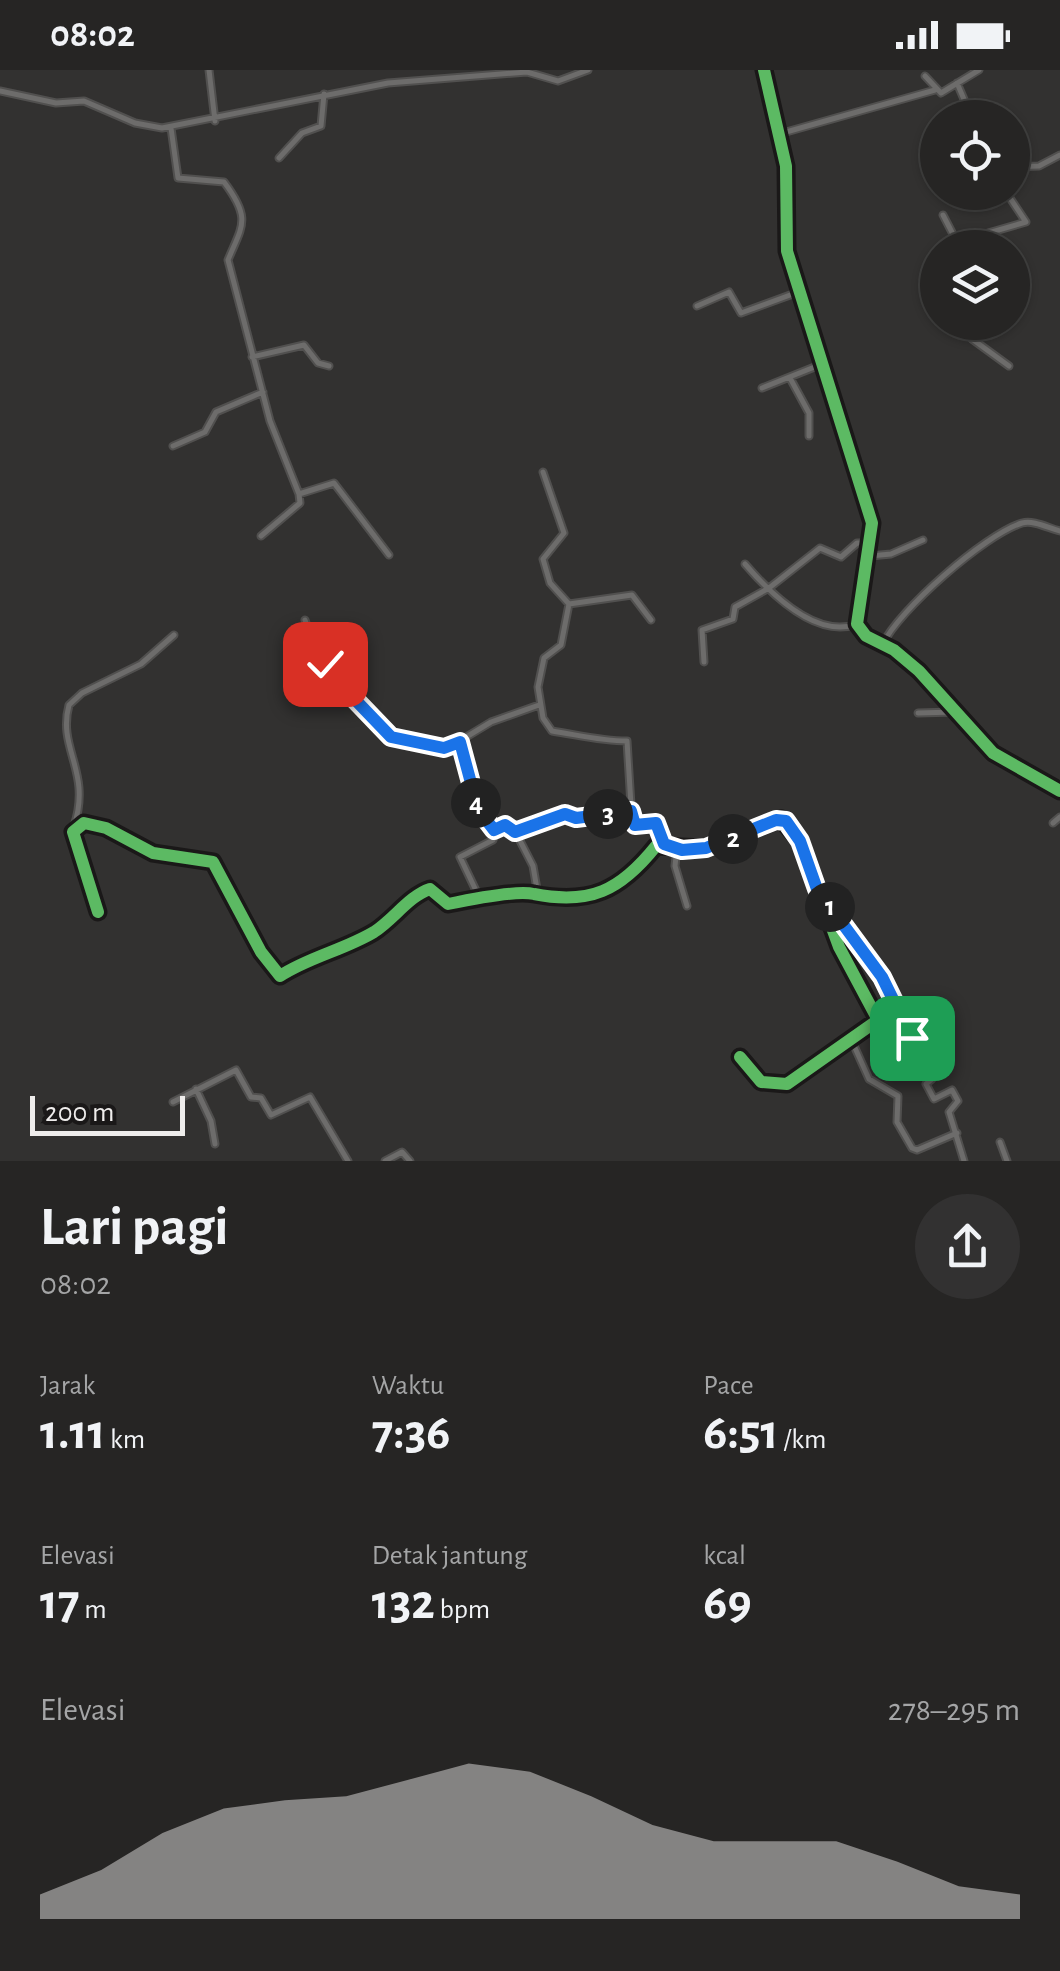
<!DOCTYPE html>
<html lang="id">
<meta charset="utf-8">
<style>
body{margin:0;font-family:"Alegreya Sans",sans-serif;background:#323131;color:#f1f3f6;height:100vh;display:flex;flex-direction:column;font-size:38px;white-space:nowrap}
*{box-sizing:border-box;margin:0}
p{font-size:32px;color:#a4a5a6}
.icon{flex:none;width:55px;height:55px;fill:none;stroke:currentColor;stroke-width:2;stroke-linecap:round;stroke-linejoin:round}
.map{position:relative;height:1091px;overflow:hidden}
.sheet{display:flex;flex-direction:column;background:#262524;flex:1}
.sheet>*{flex:none}
.controls{position:absolute;left:920px;top:30px;display:grid;gap:20px}
.controls a{display:grid;place-items:center;width:110px;height:110px;border-radius:50%;background:#262524;box-shadow:0 2px 8px #0004,0 0 0 2px #424241;font-size:50px}
.scale{position:absolute;left:30px;bottom:25px;width:155px;box-sizing:border-box;padding-left:10px;border:5px solid #efedec;border-top:0;font-size:28px;line-height:35px;white-space:nowrap;color:#efedec;-webkit-text-stroke:8px #1a1818;paint-order:stroke}
.pin{position:absolute;display:grid;place-items:center;width:85px;height:85px;color:#fff;margin:-42px;border-radius:20px;box-shadow:0 5px 15px #0006}
.km{position:absolute;width:50px;height:50px;margin:-25px;border-radius:50%;background:#222;color:#fff;font-size:28px;line-height:50px;text-align:center}
.round{display:grid;place-items:center;flex:none;width:105px;height:105px;border-radius:52px;background:#323131}
.summary{display:flex;align-items:center;justify-content:space-between;height:170px;padding:0 40px}
h1{font-size:55px;font-weight:700;line-height:75px}
.metrics{display:grid;grid-template-columns:repeat(3,1fr);gap:15px;height:170px;padding:10px 40px}
.metrics div{display:grid;align-content:center}
.metrics b{font-size:50px;font-weight:700}
.metrics small{font-size:28px;font-weight:400}
.metrics p{font-size:28px}
.chart{height:280px;padding:20px 40px}
.chart p{display:flex;justify-content:space-between}
.chart svg{width:100%;height:180px;margin-top:10px;fill:#adabaa;opacity:.7}
.status{display:flex;justify-content:space-between;align-items:center;height:70px;padding:0 50px;background:#262524;direction:ltr}
.status svg{height:28px;fill:currentColor}
.map>svg:first-child{display:block}
.lines{fill:none;stroke-linecap:round;stroke-linejoin:round}
.minor-casing{stroke:#51504f;stroke-width:9}
.minor{stroke:#6d6c6b;stroke-width:5}
.cycleway-casing{stroke:#1a1818;stroke-width:19}
.cycleway{stroke:#5cba63;stroke-width:12}
.route-casing{stroke:#fff;stroke-width:20}
.route{stroke:#1a73e8;stroke-width:12}
</style>
<div class="status"><b>08:02</b><svg viewBox="0 0 49 12"><path d="M0 12V9h3v3zM5 12V6h3v6zM10 12V3h3v9zM15 12V0h3v12zM26 1h20v11H26zM47 4h2v5h-2z"/></svg></div>
<div class="map">
<svg width="1060" height="1091" viewBox="0 0 1060 1091">
<rect width="100%" height="100%" fill="#323130"/>
<g class="lines">
<g class="minor-casing">
<path id="minor" d="M209 0 215 51
M764 0 786 96 787 181 872 453 857 554 866 566 894 580 919 601 993 683 1060 721
M925 6 941 23 979 0
M957 13 972 48
M0 21 56 33 84 31 135 53 162 58 388 13 527 2 558 11 588 0
M171 58 178 108 224 112C252 149 242 156 228 190L270 351 299 424 334 413 389 485
M779 64 935 20
M279 88 302 63 321 56 324 24
M1012 97 1039 96 1060 85
M943 145 957 172 1026 152 1006 122
M697 236 729 222 741 243 801 221
M971 252 972 269 1009 296
M252 287 304 275 318 293 329 296
M790 308 809 343V366
M762 318 822 294
M173 376 205 362 216 342 263 322
M543 402 564 463 543 489 550 513 569 534 561 575 544 588 538 617 543 648 552 661C578 665 601 671 627 671L632 751 637 755 658 754 664 773
M261 466 300 433 299 424
M870 486 891 484 923 470
M745 494C770 523 816 569 857 554
M569 534 632 525 651 550
M305 550 320 592 340 596 342 616 389 665 448 678 491 652 539 635
M883 574C898 541 984 465 1022 453 1034 450 1048 458 1060 461
M704 592 702 560 733 549 735 537 769 518 820 478 841 487 857 473H872
M918 643 954 642
M460 672 479 739 494 760
M1053 753 1060 747
M74 756C92 701 57 679 69 635L82 623 141 594 174 565
M516 763 533 796 538 825
M677 777 675 796 687 836
M822 826 881 907 932 1009 926 1014 934 1029 952 1020 958 1031 949 1042 964 1091
M480 829 460 787 493 770 496 757 505 755 515 762 560 745 580 748 631 741
M98 842 73 762 84 753 106 758 153 783 213 792 261 882 280 906C309 887 344 880 374 862 394 849 409 826 430 819L448 834C467 830 516 820 534 824 590 835 620 821 656 776L706 778 781 749 800 771 839 877 878 950 787 1014 761 1012 740 987
M851 969 869 1009 898 1026 897 1052 912 1078 917 1080 957 1063
M196 1019 211 1051 215 1074
M173 1032 236 1000 251 1027 261 1028 271 1045 310 1027 348 1091
M1000 1072 1007 1091
M385 1091 402 1082 410 1091"/>
</g>
<use href="#minor" class="minor"/>
<g class="cycleway-casing">
<path id="cycleway" d="M764 0 786 96 787 181 872 453 857 554 866 566 894 580 919 601 993 683 1060 721
M98 842 73 762 84 753 106 758 153 783 213 792 261 882 280 906C309 887 344 880 374 862 394 849 409 826 430 819L448 834C467 830 516 820 534 824 590 835 620 821 656 776L706 778 781 749 800 771 839 877 878 950 787 1014 761 1012 740 987"/>
</g>
<use href="#cycleway" class="cycleway"/>
</g>
<g class="lines">
<g class="route-casing">
<path id="route" d="M325 594 341 598 342 616 391 667 444 678 460 672 478 739 494 760 505 755 515 762 565 744 576 748 631 741 635 755 656 753 664 774 682 780 706 778 776 750 786 751 800 771 817 819 882 907 912 968"/>
</g>
<use href="#route" class="route"/>
</g>
</svg>
<div class="controls">
<a><svg class="icon" aria-label="locate" viewBox="0 0 24 24"><circle cx="12" cy="12" r="6"/><path d="M12 2v4M12 18v4M2 12h4M18 12h4"/></svg></a>
<a><svg class="icon" aria-label="layers" viewBox="0 0 24 24"><path d="M12 4l9 5-9 5-9-5zM3 14l9 5 9-5"/></svg></a>
</div>
<div class="scale">200 m</div>
<div class="pin" style="left:912px;top:968px;background:#1e9e55"><svg class="icon" aria-label="arrive" viewBox="0 0 24 24"><path d="M6 21V4h12l-3 4 3 4H6"/></svg></div>
<div class="pin" style="left:325px;top:594px;background:#d93025"><svg class="icon" aria-label="check" viewBox="0 0 24 24"><path d="M5 12l5 5 9-10"/></svg></div>
<b class="km" style="left:830px;top:837px">1</b>
<b class="km" style="left:733px;top:769px">2</b>
<b class="km" style="left:608px;top:744px">3</b>
<b class="km" style="left:476px;top:733px">4</b>
</div>
<section class="sheet">
<div class="summary"><div><h1>Lari pagi</h1><p>08:02</p></div><a class="round"><svg class="icon" aria-label="share" viewBox="0 0 24 24"><path d="M12 15V3M7 8l5-5 5 5M5 13v7h14v-7"/></svg></a></div>
<div class="metrics">
<div><p>Jarak</p><b>1.11<small> km</small></b></div>
<div><p>Waktu</p><b>7:36</b></div>
<div><p>Pace</p><b>6:51<small> /km</small></b></div>
</div>
<div class="metrics">
<div><p>Elevasi</p><b>17<small> m</small></b></div>
<div><p>Detak jantung</p><b>132<small> bpm</small></b></div>
<div><p>kcal</p><b>69</b></div>
</div>
<div class="chart"><p><span>Elevasi</span>278–295 m</p>
<svg viewBox="0 0 160 44" preserveAspectRatio="none"><path d="M0 44V38L10 32L20 23L30 17L40 15L50 14L60 10L70 6L80 8L90 14L100 21L110 25L120 25L130 25L140 30L150 36L160 38V44z"/></svg>
</div>
</section>
